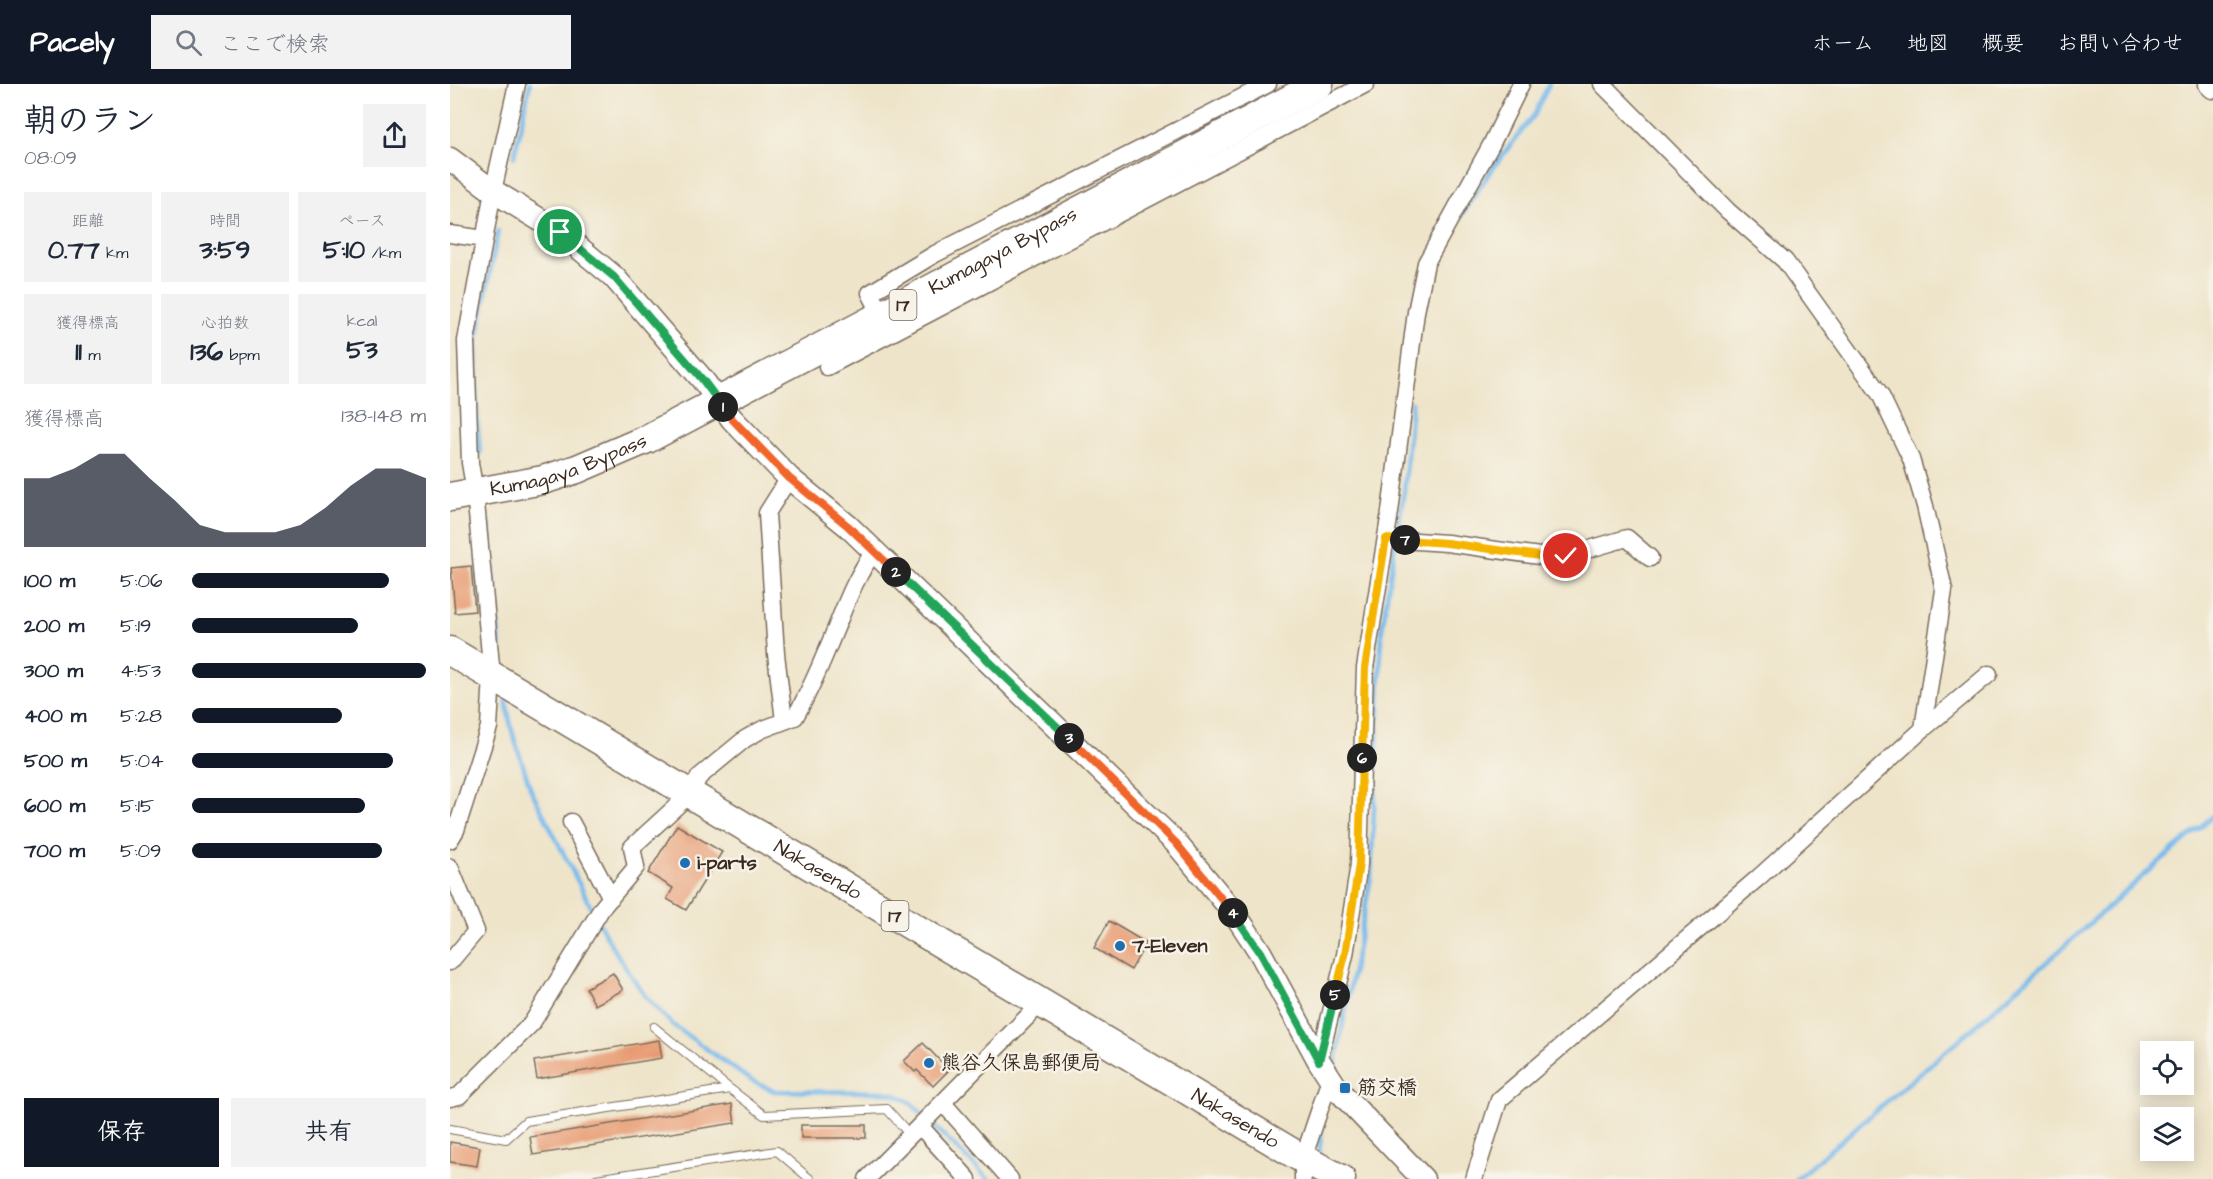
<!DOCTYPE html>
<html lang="ja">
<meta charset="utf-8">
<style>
body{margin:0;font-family:"Architects Daughter","Klee One",sans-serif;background:#f2f2f3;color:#1f2937;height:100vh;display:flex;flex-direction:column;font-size:22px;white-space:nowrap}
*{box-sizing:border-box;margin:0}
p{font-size:20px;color:#747a83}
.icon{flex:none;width:33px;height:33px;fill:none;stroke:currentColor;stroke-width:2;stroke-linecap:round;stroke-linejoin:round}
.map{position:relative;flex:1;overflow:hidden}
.sheet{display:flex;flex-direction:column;background:#fff;width:450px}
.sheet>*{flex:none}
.buttons{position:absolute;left:1690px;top:957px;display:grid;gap:12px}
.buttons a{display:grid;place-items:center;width:54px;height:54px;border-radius:0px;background:#fff;box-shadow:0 3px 15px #0003;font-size:30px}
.pin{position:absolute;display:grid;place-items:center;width:51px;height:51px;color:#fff;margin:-26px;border:3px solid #fff;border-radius:50%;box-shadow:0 2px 6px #0007}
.km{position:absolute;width:30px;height:30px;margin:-15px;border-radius:50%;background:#222;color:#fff;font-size:16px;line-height:30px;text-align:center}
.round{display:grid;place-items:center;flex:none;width:63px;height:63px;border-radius:0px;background:#f2f2f3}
.head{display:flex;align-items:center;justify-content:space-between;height:102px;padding:0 24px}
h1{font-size:33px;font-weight:700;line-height:45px}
.figures{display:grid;grid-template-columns:repeat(3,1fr);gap:9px;height:102px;padding:6px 24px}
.figures div{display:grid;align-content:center;border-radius:0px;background:#f2f2f3;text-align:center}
.figures b{font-size:26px;font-weight:700}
.figures small{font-size:16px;font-weight:400}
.figures p{font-size:16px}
.chart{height:168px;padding:12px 24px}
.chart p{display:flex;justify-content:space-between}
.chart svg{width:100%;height:108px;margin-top:6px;fill:#111827;opacity:.7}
.primary-button{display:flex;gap:12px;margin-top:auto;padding:12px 24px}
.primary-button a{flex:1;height:69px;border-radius:0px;background:#111827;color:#fff;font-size:24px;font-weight:700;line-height:69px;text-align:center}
.primary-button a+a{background:#f2f2f3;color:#1f2937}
ul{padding:0 24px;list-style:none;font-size:20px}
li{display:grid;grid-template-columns:96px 72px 1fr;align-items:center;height:45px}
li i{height:15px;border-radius:8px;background:#111827}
header{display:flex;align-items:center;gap:36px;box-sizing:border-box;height:84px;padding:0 30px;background:#111827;color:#fff}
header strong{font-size:28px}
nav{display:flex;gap:33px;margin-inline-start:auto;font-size:21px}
.search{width:420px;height:54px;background:#f2f2f3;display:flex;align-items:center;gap:15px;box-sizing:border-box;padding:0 21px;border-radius:0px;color:#747a83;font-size:22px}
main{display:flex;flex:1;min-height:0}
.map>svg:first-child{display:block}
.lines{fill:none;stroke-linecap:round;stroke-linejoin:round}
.stream{stroke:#77baed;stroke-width:4.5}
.building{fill:#e89b72}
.lane-casing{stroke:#7a6b5a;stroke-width:10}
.street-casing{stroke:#7a6b5a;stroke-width:19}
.secondary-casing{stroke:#7a6b5a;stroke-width:25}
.highway-casing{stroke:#7a6b5a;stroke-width:31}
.lane{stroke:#fff;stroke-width:8}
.street{stroke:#fff;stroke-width:16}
.secondary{stroke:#fff;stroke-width:22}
.highway{stroke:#fff;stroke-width:28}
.split-1-casing{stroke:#fff;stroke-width:12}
.split-2-casing{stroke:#fff;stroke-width:12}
.split-3-casing{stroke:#fff;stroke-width:12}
.split-4-casing{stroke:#fff;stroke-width:12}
.split-5-casing{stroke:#fff;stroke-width:12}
.split-6-casing{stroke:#fff;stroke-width:12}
.split-7-casing{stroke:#fff;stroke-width:12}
.split-8-casing{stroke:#fff;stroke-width:12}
.split-1{stroke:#22a559;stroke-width:8}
.split-2{stroke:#f0652b;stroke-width:8}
.split-3{stroke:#22a559;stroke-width:8}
.split-4{stroke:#f0652b;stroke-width:8}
.split-5{stroke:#22a559;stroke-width:8}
.split-6{stroke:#f5b400;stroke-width:8}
.split-7{stroke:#f5b400;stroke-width:8}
.split-8{stroke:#f5b400;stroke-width:8}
.poi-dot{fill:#1f6fb2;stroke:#f7f3e8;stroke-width:2}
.labels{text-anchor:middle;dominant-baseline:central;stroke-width:5;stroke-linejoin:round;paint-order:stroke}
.shield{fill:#f7f3e8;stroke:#73665b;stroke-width:1.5}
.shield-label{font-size:18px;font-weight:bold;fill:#3b2a1e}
.street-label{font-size:20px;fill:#3b2a1e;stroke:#f7f3e8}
.poi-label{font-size:20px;font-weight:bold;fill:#3b2a1e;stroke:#f7f3e8;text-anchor:start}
</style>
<header>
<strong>Pacely</strong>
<div class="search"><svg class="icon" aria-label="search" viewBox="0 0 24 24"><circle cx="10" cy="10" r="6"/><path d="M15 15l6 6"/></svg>ここで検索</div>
<nav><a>ホーム</a><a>地図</a><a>概要</a><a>お問い合わせ</a></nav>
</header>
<main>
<section class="sheet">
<div class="head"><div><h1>朝のラン</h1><p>08:09</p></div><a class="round"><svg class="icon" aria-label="share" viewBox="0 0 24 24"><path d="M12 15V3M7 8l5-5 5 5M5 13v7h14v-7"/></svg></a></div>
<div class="figures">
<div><p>距離</p><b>0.77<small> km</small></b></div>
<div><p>時間</p><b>3:59</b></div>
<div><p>ペース</p><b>5:10<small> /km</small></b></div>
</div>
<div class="figures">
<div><p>獲得標高</p><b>11<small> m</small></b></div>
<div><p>心拍数</p><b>136<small> bpm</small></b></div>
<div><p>kcal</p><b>53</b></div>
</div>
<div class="chart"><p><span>獲得標高</span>138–148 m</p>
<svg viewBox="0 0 160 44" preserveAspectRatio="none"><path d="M0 44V16L10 16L20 12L30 6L40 6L50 16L60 25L70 35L80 38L90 38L100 38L110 35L120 28L130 19L140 12L150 12L160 16V44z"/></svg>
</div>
<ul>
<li><b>100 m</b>5:06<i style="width:84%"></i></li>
<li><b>200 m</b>5:19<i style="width:71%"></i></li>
<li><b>300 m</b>4:53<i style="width:100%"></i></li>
<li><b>400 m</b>5:28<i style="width:64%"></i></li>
<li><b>500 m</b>5:04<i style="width:86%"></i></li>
<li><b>600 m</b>5:15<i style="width:74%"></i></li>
<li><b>700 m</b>5:09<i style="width:81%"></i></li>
</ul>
<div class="primary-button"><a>保存</a><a>共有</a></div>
</section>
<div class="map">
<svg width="1763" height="1095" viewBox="0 0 1763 1095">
<rect width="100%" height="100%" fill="#f7f3e8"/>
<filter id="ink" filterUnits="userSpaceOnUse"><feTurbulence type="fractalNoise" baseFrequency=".0167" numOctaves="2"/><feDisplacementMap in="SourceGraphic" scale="12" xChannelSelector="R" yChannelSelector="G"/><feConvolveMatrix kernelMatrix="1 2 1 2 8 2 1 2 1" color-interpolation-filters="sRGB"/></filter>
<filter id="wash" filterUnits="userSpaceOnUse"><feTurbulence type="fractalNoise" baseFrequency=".008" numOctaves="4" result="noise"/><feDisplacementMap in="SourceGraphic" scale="24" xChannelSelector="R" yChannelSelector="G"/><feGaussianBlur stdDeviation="1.35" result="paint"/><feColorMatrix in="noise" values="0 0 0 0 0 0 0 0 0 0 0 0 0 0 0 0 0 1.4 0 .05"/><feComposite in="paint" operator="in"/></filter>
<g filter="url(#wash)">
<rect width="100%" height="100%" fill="#eee4c9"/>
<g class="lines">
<path class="stream" d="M64 73 80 0
M1010 134 1041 86 1085 30 1099 0
M30 369 26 316V260L48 147
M39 438 50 569
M947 451 954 407 962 319
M56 617 62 647 81 706 144 829
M148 837 163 864 195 912 212 930 223 941 300 996 324 1007 434 1008C454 1012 460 1017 474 1032
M884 986 921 793 932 546 945 459
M480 1038 538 1095
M869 1071 872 1041
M1346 1095 1523 944 1695 790 1763 732"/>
</g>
<g id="blocks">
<path class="building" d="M21 482 25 527 5 529 1 484Z
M227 741 272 768 236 826 217 815 223 804 198 789Z
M659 837 696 859 681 886 644 864Z
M163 889 173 906 145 921 136 904Z
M209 956 212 974 87 995 84 977Z
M473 959 499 986 483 1002 467 986 465 988 454 977Z
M282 1020 285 1039 83 1071 80 1053Z
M351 1041H416V1054H351Z
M0 1058 30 1063 27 1082 0 1078Z"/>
</g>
</g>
<g filter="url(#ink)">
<use href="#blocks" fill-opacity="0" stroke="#7a6b5a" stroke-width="1.5"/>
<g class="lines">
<g class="lane-casing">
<path id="lane" d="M204 943 280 1005
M0 1045 56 1055 76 1037 280 1005 314 1031 437 1025 460 1051
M146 1095 327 1067 360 1095"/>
</g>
<g class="street-casing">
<path id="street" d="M1152 0 1278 127 1335 177 1430 310 1461 375 1475 422 1494 506 1473 645
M0 150 34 155
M432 232 420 209 485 170 818 0
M377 283 916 0
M936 455 997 459 1097 473 1116 472 1177 454 1200 474
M334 637 326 570 317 429 339 394
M121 738 161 814
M0 756 6 746 39 643 42 592 25 408 20 379 16 257 43 107 67 0
M0 783 26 847 0 878
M869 977 895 871 909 780 915 584 940 428 966 228 976 179 1041 61 1071 0
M0 1014 9 1012 82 939 152 824 186 783 182 763 241 709 249 693 295 655 311 646 345 633C362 603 375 571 388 539 398 514 408 489 424 468
M493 1019 560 1095
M470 1042 518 1095
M417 1095 591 919
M853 1095V1075L880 995
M1024 1095 1049 1016 1308 794 1473 645 1539 590"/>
</g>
<g class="secondary-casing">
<path id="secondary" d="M1760 0 1763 3
M0 75 43 107 110 148 164 193 252 295 282 335 339 394 398 442 726 759 785 830 810 868 869 977 888 1006 973 1095"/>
</g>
<g class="highway-casing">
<g id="highway">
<path id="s1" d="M0 413 93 396 127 385 197 355 869 0"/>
<path id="s2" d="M0 567 853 1075 891 1095"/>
</g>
</g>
<use href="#lane" class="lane"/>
<use href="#street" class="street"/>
<use href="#secondary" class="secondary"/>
<use href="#highway" class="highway"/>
</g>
</g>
<g class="lines" filter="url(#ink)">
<g class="split-1-casing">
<path id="split-1" d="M110 148 164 193 252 295 273 323"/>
</g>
<g class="split-2-casing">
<path id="split-2" d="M273 323 282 335 339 394 398 442 446 488"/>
</g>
<g class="split-3-casing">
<path id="split-3" d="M446 488 619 654"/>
</g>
<g class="split-4-casing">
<path id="split-4" d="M619 654 726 759 783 829"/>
</g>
<g class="split-5-casing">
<path id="split-5" d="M783 829 810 868 869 977 885 911"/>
</g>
<g class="split-6-casing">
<path id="split-6" d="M885 911 895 871 909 780 912 674"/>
</g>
<g class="split-7-casing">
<path id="split-7" d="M912 674 915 584 936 455 955 456"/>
</g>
<g class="split-8-casing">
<path id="split-8" d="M955 456 997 459 1097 473 1116 472"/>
</g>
<use href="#split-1" class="split-1"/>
<use href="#split-2" class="split-2"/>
<use href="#split-3" class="split-3"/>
<use href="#split-4" class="split-4"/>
<use href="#split-5" class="split-5"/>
<use href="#split-6" class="split-6"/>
<use href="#split-7" class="split-7"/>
<use href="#split-8" class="split-8"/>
</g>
<g class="poi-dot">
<circle cx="235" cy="779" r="6"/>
<circle cx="670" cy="862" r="6"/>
<circle cx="479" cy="979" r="6"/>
<rect x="889" y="998" width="12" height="12" rx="3"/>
</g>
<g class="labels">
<g class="shield">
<rect x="439.5" y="206" width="27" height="30" rx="4.5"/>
<rect x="431.5" y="817" width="27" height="30" rx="4.5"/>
</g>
<g class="shield-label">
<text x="453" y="221">17</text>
<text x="445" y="832">17</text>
</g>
<g class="street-label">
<text stroke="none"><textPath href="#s1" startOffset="609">Kumagaya Bypass</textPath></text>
<text stroke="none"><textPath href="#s1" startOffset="123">Kumagaya Bypass</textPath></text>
<text stroke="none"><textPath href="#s2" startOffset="428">Nakasendo</textPath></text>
<text stroke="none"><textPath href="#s2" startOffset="914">Nakasendo</textPath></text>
</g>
<g class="poi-label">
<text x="247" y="779">i-parts</text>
<text x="682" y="862">7-Eleven</text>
<text x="491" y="979">熊谷久保島郵便局</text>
<text x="907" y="1004">筋交橋</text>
</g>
</g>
</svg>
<div class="buttons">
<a><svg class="icon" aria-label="locate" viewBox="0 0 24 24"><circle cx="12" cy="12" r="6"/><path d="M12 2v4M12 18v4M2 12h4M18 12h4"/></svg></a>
<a><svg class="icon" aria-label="layers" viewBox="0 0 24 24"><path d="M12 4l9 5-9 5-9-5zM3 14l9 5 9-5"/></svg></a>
</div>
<div class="pin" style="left:110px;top:148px;background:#1e9e55"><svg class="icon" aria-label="arrive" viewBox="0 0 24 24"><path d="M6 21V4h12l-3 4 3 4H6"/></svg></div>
<div class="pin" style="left:1116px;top:472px;background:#d93025"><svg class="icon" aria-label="check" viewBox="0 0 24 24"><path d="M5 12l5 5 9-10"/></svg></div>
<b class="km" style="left:273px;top:323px">1</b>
<b class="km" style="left:446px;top:488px">2</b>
<b class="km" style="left:619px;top:654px">3</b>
<b class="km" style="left:783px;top:829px">4</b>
<b class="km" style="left:885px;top:911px">5</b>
<b class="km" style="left:912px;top:674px">6</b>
<b class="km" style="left:955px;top:456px">7</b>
</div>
</main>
